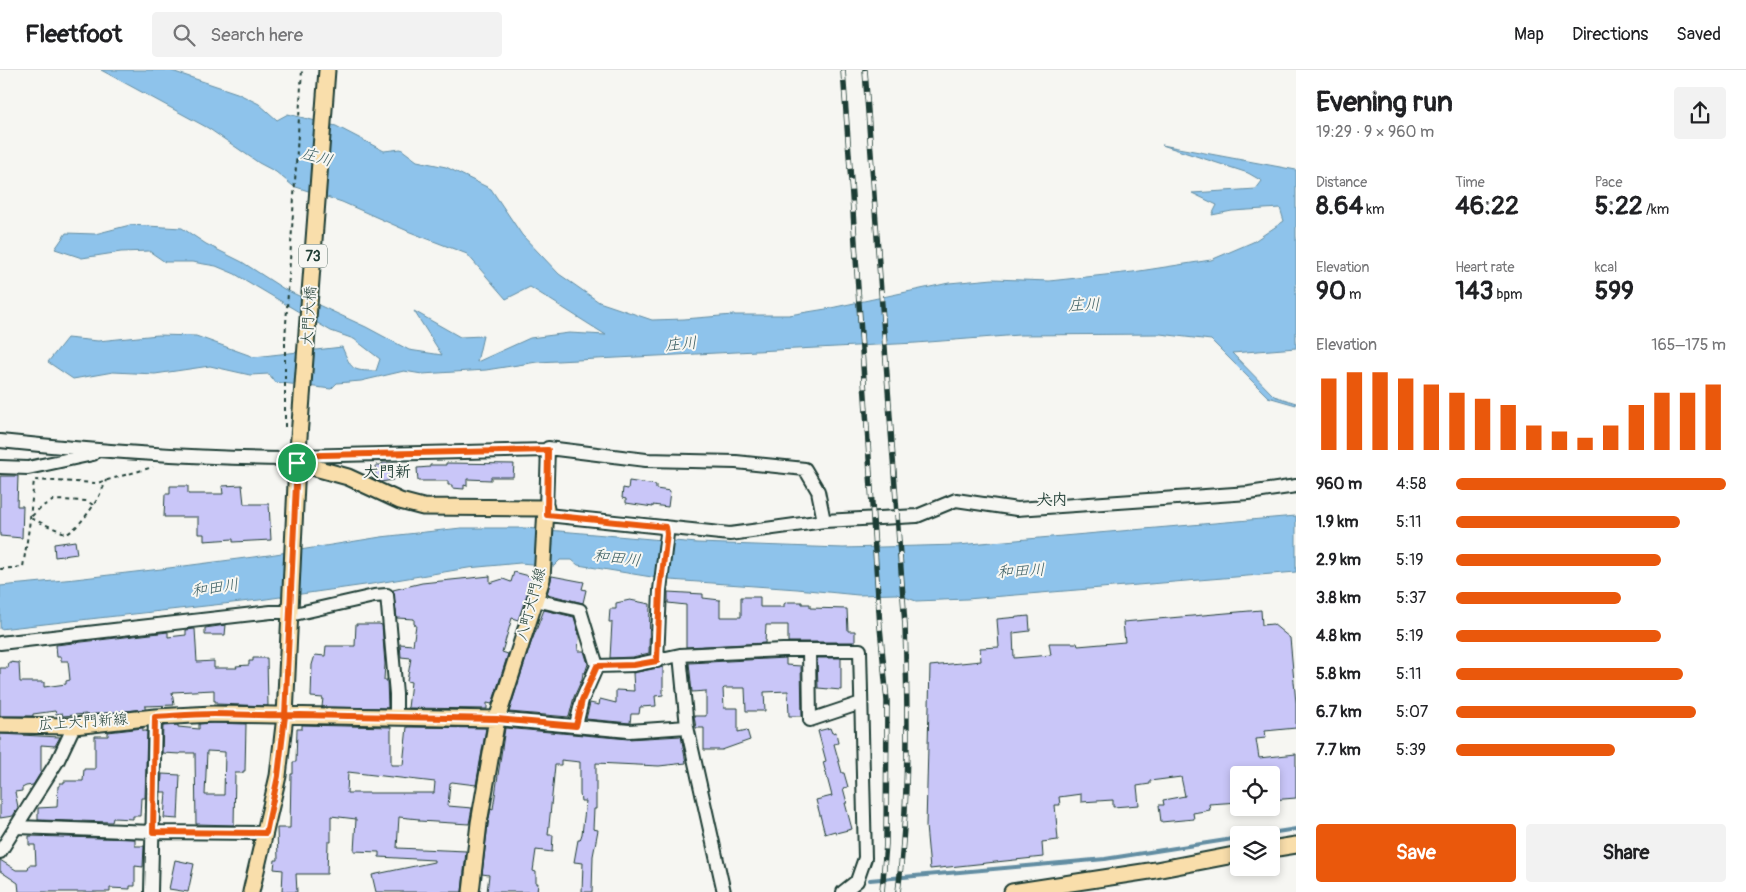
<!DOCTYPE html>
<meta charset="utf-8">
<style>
body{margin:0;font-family:Pangolin,"Klee One",sans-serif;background:#f2f2f2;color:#202124;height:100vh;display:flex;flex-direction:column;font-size:19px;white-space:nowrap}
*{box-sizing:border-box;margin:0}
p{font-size:16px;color:#757577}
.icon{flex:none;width:28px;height:28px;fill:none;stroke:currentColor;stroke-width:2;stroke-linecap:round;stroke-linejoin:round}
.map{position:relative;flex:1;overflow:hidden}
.side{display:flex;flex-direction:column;background:#fff;width:450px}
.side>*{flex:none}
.tools{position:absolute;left:1230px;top:696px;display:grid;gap:10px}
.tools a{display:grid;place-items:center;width:50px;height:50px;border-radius:5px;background:#fff;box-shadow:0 2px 8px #0003;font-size:25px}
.pin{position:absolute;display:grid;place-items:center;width:42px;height:42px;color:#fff;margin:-21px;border:2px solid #fff;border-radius:50%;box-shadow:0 1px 5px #0007}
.round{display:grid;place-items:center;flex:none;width:52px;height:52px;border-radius:5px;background:#f2f2f2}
.headline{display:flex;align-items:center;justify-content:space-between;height:85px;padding:0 20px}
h1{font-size:28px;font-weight:700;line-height:38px}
.metrics{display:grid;grid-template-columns:repeat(3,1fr);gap:8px;height:85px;padding:5px 20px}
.metrics div{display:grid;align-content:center}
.metrics b{font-size:25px;font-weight:700}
.metrics small{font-size:14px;font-weight:400}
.metrics p{font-size:14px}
.chart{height:140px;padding:10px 20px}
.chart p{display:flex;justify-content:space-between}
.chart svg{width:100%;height:90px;margin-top:5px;stroke:#ea580c;stroke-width:6}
.action{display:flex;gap:10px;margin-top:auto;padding:10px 20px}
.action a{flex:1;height:58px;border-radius:5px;background:#ea580c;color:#fff;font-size:20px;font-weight:700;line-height:58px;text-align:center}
.action a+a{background:#f2f2f2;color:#202124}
ul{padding:0 20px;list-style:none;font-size:16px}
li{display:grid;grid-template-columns:80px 60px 1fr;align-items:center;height:38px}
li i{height:12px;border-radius:6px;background:#ea580c}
header{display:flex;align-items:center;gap:30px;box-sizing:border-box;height:70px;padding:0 25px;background:#fff;border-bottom:1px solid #e0e0e0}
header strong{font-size:24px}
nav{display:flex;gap:28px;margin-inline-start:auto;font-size:18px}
.search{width:350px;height:45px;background:#f2f2f2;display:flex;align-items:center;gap:12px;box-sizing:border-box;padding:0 18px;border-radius:5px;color:#757577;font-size:19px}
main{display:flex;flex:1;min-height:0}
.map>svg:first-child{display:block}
.water{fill:#8ec3eb;stroke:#628da2}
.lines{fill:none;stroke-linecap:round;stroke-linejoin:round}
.stream{stroke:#628da2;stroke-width:4}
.building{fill:#c9c6f8;stroke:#1f3d34;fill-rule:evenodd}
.minor-casing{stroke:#1f3d34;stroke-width:16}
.major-casing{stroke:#1f3d34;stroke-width:19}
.path{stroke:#1f3d34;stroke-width:2;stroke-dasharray:4 4;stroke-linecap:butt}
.minor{stroke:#f6f6f2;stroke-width:12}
.major{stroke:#f9deab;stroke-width:15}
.rail-casing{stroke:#1f3d34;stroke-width:5.5}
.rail{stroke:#f6f6f2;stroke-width:4;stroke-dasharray:11;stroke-linecap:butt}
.route-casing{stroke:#fff;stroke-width:10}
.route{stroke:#ea580c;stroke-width:6}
.labels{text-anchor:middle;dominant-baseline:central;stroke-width:4;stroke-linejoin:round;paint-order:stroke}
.shield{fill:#f6f6f2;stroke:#60746d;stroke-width:1}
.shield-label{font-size:14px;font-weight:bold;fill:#1f3d34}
.street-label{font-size:15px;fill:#1f3d34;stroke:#f6f6f2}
.water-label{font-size:16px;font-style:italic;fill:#3b5e62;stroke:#f6f6f2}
.neighbourhood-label{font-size:16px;font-weight:bold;fill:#1f3d34;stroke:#f6f6f2}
</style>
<header>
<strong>Fleetfoot</strong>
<div class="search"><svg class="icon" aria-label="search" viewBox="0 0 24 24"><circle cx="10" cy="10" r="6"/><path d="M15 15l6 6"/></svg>Search here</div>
<nav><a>Map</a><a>Directions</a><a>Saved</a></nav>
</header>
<main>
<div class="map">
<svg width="1296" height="822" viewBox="0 0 1296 822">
<rect width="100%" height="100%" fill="#f6f6f2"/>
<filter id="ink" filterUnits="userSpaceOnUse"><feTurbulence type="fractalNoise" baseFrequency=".02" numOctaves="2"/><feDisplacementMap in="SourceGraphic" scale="10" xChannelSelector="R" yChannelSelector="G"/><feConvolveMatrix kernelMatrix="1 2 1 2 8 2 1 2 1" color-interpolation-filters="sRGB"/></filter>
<g filter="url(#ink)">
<path class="water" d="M101 0H169L237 23 259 34 277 50 288 44 336 56 384 81 401 79 417 91 446 97 491 119 522 165 559 204 599 232 652 250 684 249 733 245H789L826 239 949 213 993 209 1049 211 1133 202 1211 190 1253 172 1284 151 1280 138 1232 141 1212 145 1217 135 1192 123 1256 119 1262 111 1248 103 1162 75 1296 100V278L1232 283 1274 326 1296 333V335L1268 327 1211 270 1160 264 1019 265 916 273 537 292 486 300 422 304 404 301 361 311 337 313 331 319 275 312 269 304 250 305 210 296 155 304 113 302 73 309 48 292 67 268 98 271 158 265 196 266 254 287 342 277C352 300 351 301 376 301L380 289 354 269 331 261 235 204 216 196 192 192H165L149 181 121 182 82 188 55 179 66 163 95 164 130 155 182 158 206 174 242 192 284 219 366 257 409 280 442 285 414 241 460 267 483 266 477 292 530 268 569 263 606 265 530 217 506 229 467 184 410 162 342 132 293 116 276 102 259 93 208 58Z
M1296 446V502L967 529 916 531 896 524 858 525 797 519 670 510 578 495 572 490H560L554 496 520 493 468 498 372 514 259 530 0 559V516L75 509 161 499 269 485 381 467 461 458H525L697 473 843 478 958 475Z"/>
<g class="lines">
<path class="stream" d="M1258 765 1296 759
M870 810 1105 789 1239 768"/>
</g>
<path class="building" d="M382 393H393V410L381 412 375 409 376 395H382Z
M446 393 514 394 513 407H491V410L467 409V416L464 415V419L452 418V415H448V411H418L417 398 430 397V395H446Z
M0 406H18L17 436H23L22 468 0 466Z
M629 411 656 415V419L670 421 668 437 653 435V437L626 433V429L622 428 623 418 628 419Z
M242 415 244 434H269L271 470 233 472V469L204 471V464H198V447H164L165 424H170V416H188V424H223L222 416Z
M75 471 77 484 55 487 54 474Z
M514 502 533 507 518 550 512 548 502 582 508 584 492 634 487 633V639L408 638 411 612 407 611 411 588 401 587 400 574 413 575 416 555 414 554V549L397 548 393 520 422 513 490 506V513L503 509 511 512Z
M552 506 584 512 582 519 586 520 583 533 547 524Z
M668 522 703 524V528L720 530V547H741V527H760V537H784V534L787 532H802V534H810V538L847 539 848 561H855V572H788V555H766L765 573 686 577V535L668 533Z
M630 530 650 534 649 583 633 587 610 588 612 552H609L610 539H616V533Z
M544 540 574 547 579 565 578 581H584L588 594 585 603H583L582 609 574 627 569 647 509 642 531 573Z
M1261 540 1262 555 1273 554 1290 568 1296 633V658L1265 661 1266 668 1256 669 1259 688 1296 684V728L1271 730V705H1239V732L1209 734 1210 740 1193 743 1194 749 1161 752 1159 735H1164L1163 730 1185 726 1181 707 1150 711V714L1137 716 1139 735 1113 737V730L1081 732V724L1059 727 1060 735H1055L1058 770 1042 772 1043 787 930 799 926 756 930 596 981 591 980 578 999 577 997 549 1029 546 1030 561 1013 563 1014 588 1051 585 1049 573H1077L1078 576 1125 572 1123 552Z
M356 554H379L382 555 385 594 384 610H387L388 638 322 637 323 628 311 627 312 595 315 585 325 586 326 576H355Z
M226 555 225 565H205V558Z
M195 559 197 592 214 591V598H237L236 596 249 595V591H253V588H267L268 636 216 634V631H214V620L172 622 174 635 145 636V639L86 645V644L63 646 62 643 56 644 55 641 33 644V646H0V598H8L9 592 19 593 20 612H44V617L66 614V611L70 610 68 591H61V587H57L56 575 168 562V567L186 565V560Z
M786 588V595L801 596 802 646H789L788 621 764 622 765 641H746L745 618H724L723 619 724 638H738V662L747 660 750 670 722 680H704V658H696L694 646H706V621L692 622 689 593Z
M817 588H841V620L818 618Z
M663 597V625L655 626 656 636 640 637 639 644H631L630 653 586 649 590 633 599 635 600 629 616 633V620L634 621 633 603Z
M213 653 246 654 245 701H243V703H235L234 755 196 754 195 683H180V684L162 683 163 656 178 655V657L199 659V654ZM207 681 225 682 224 725H205Z
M302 655 391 657V695H403L407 657 486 658 476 715 452 712 450 713 448 736 472 738 469 754 419 751V749L399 747 397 778 466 781 462 822H376L372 805 434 792V790L379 787V782L354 781 356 749 331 746V772H328L327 804H296L297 822H282L283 800 274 799 275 790H278L277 758H290L291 704H293V692H296L297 659H302ZM348 702 435 712 434 723H347Z
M143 658V661H147L145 728H141L140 746H133V749L113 748 112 752 38 750V738L57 737 58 716H60V713H64V711H83L84 699H95V666H108V662Z
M505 658 628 669 681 666 686 693 659 696 596 693V739H594L593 759 598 760 593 786 592 822H582L583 793 574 792 578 770H580L582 764 586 731H581L580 724V692L561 690V695H555L553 716 548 765H553L552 782 536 780 533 801 536 802V813H538L537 822H487L489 805 482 804 488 754 491 738 493 739Z
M830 658 832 663 836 662 838 673 834 674 842 703H844L848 717 843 718 847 733H845L852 759 836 763 835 761 825 764 816 730 832 726 823 692 826 691 818 661Z
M0 664 60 667 55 676 41 675V702L33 715 26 716 22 718V721L15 722 18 737 13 746 0 748Z
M162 704 180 705 178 749 164 748 166 722H161Z
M29 766 135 769V776H144L143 797 135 796V816H130V819L110 818V822H19L18 813 0 801V790L16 800H28L29 795H36L35 775H29Z
M175 790 194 794 188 822 169 819Z"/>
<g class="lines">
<g class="minor-casing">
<path id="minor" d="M0 371C96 381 190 388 287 389L297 393
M298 386 548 380
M0 397 28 398 93 384
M546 438 548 378 646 390 736 392 805 399 818 421 824 451
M547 445 730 464 824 451 917 446 956 430 1017 439 1249 423 1296 416
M535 530 580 540 597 596
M290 545 374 526 387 525 396 624V647
M0 573 271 542H290
M809 580 810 650 861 633
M680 585 687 657 724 822
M657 591 660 520 667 464 665 457
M497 649 629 661 687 657
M576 655 582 630 597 596 634 595 680 585 783 580H860L865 788 857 811 843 822
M17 757 153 762 265 763
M0 782 58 690 74 656
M151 822 155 647"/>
</g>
<g class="major-casing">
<path id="major" d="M297 393 348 407 400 431 423 437 546 438 542 509 497 649 479 753 471 822
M0 655 74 656 155 647 213 644 497 649
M1271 779 1296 775
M251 822 278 706 285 646 297 393 327 0
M1012 822 1156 800 1239 784"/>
</g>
<path class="path" d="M285 357V270L302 0
M93 435 87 431 54 430 41 437 30 448 67 464C82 455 101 427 106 410
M0 499 23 497 29 458 34 410 97 413 153 397"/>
<use href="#minor" class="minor"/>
<use href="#major" class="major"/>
<g class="rail-casing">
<path id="rail" d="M843 0 852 126 880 557 887 631 886 774 882 822
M865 0 905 555C908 644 909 734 898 822"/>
</g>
<use href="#rail" class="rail"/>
</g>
</g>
<g class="lines" filter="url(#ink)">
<g class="route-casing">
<path id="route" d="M297 393 285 646 278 706 266 763 153 762 155 647C174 646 194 644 214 644 242 644 271 646 300 645L497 649 576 656 582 630 597 596 634 595 657 591 660 520 667 464 666 457 547 445 548 380 323 385 298 386 297 393"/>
</g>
<use href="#route" class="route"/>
</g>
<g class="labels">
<rect class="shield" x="299" y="174.5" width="28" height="23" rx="4"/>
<g class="shield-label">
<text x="313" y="186">73</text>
</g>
<g class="street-label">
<text transform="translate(309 246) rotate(-86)">大門大橋</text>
<text transform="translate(531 534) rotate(-75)">八町大門線</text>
<text transform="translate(83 652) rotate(-4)">広上大門新線</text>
</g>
<g class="water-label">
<text transform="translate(317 87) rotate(16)">庄川</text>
<text transform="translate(1084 235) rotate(-2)">庄川</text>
<text transform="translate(681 274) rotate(-5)">庄川</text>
<text transform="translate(617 488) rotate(7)">和田川</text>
<text transform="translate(1021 501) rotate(-3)">和田川</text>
<text transform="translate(215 518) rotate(-8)">和田川</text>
</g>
<g class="neighbourhood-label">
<text x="387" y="402">大門新</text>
<text x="1052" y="430">犬内</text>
</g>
</g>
</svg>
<div class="tools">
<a><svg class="icon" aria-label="locate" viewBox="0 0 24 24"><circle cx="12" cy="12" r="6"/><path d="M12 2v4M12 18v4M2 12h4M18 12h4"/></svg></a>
<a><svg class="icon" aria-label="layers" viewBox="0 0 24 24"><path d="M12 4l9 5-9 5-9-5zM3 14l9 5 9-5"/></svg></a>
</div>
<div class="pin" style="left:297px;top:393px;background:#1e9e55"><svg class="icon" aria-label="arrive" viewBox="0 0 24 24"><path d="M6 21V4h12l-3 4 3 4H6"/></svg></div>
</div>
<section class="side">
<div class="headline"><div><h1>Evening run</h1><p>19:29 · 9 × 960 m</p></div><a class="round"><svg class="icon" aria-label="share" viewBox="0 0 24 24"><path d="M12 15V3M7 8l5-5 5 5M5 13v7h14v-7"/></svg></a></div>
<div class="metrics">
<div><p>Distance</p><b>8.64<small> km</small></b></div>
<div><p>Time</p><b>46:22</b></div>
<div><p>Pace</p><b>5:22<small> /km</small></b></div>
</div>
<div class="metrics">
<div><p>Elevation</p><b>90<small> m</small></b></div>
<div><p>Heart rate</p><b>143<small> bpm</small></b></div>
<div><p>kcal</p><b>599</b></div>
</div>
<div class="chart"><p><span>Elevation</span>165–175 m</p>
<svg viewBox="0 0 160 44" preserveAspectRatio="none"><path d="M5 44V9M15 44V6M25 44V6M35 44V9M45 44V12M55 44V16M65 44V19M75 44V22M85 44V32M95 44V35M105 44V38M115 44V32M125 44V22M135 44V16M145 44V16M155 44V12"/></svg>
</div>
<ul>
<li><b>960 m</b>4:58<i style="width:100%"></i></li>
<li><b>1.9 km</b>5:11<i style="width:83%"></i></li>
<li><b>2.9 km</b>5:19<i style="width:76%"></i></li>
<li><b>3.8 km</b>5:37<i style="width:61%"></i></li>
<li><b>4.8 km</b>5:19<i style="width:76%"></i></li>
<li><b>5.8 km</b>5:11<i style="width:84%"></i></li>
<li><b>6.7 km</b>5:07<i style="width:89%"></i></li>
<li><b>7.7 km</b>5:39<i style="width:59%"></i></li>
</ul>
<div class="action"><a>Save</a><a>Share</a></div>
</section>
</main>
